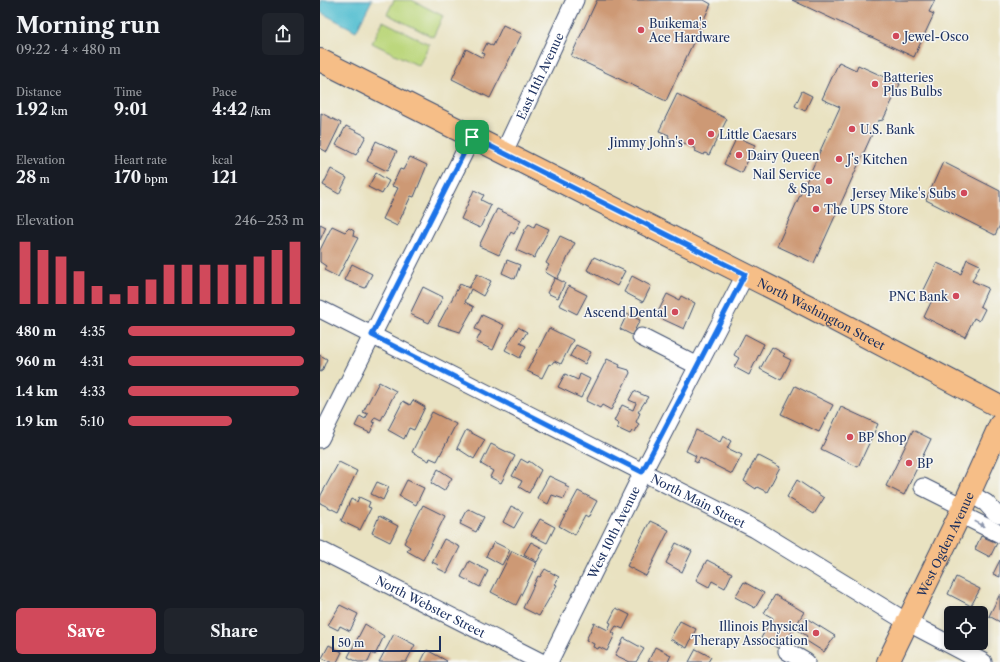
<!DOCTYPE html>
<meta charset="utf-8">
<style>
body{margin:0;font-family:"Libre Caslon Text",serif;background:#20242c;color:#f1f3f6;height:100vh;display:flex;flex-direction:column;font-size:15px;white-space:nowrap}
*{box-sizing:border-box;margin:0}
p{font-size:13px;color:#9ea1a6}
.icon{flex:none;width:22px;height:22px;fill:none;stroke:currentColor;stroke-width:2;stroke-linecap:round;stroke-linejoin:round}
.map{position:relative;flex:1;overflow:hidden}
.details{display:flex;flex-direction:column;background:#171b24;width:320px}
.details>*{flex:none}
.fabs{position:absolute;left:624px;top:606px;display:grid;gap:8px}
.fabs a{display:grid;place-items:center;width:44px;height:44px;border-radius:6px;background:#171b24;box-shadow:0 2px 6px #0003;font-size:20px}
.scale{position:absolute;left:12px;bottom:10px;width:109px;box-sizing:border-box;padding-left:4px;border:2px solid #1b2f5e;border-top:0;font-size:11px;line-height:14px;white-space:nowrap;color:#1b2f5e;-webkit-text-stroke:3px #f6f6f2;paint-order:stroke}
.pin{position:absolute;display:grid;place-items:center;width:34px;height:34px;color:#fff;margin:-17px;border-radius:8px;box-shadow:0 2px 6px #0006}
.round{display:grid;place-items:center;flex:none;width:42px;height:42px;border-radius:6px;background:#20242c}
.headline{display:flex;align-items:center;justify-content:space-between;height:68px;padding:0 16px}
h1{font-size:22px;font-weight:700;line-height:30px}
.stats{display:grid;grid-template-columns:repeat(3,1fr);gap:6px;height:68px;padding:4px 16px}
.stats div{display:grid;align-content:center}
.stats b{font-size:17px;font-weight:700}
.stats small{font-size:11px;font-weight:400}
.stats p{font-size:11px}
.chart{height:112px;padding:8px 16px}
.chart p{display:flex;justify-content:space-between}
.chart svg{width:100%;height:72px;margin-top:4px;stroke:#d1495b;stroke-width:6}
.button{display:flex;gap:8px;margin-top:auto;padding:8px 16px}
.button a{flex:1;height:46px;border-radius:6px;background:#d1495b;color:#fff;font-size:16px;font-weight:700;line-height:46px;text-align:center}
.button a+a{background:#20242c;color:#f1f3f6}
ul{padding:0 16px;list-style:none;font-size:13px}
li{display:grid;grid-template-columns:64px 48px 1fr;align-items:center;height:30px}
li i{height:10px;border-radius:5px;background:#d1495b}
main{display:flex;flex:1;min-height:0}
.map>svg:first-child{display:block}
.green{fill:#bcd77d;stroke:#6c836e}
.water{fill:#55bfd1;stroke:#387798}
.building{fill:#cd9974}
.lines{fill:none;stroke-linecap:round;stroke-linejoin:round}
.minor-casing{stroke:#3a4a6d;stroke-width:19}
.major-casing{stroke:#3a4a6d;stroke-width:24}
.minor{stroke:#fff;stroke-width:17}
.major{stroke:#f6be87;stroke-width:22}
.oneway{fill:#8d97ae}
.route-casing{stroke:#fff;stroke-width:8}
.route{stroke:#1a73e8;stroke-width:5}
.poi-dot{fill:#d1495b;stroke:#f6f6f2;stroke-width:1.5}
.labels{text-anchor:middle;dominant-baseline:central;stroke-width:3;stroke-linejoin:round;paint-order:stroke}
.poi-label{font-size:12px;fill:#1b2f5e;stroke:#f6f6f2;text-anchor:start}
.street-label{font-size:12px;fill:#1b2f5e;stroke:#f6f6f2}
</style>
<main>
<section class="details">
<div class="headline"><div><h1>Morning run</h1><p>09:22 · 4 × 480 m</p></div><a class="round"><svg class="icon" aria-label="share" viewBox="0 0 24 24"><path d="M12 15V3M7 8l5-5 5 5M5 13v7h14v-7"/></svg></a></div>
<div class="stats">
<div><p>Distance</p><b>1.92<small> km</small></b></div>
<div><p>Time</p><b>9:01</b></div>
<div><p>Pace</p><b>4:42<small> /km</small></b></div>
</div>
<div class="stats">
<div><p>Elevation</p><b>28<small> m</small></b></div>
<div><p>Heart rate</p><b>170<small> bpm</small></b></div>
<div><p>kcal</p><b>121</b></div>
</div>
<div class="chart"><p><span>Elevation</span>246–253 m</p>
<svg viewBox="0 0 160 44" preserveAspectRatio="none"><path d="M5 44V6M15 44V11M25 44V15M35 44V24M45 44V33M55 44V38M65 44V33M75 44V29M85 44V20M95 44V20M105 44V20M115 44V20M125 44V20M135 44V15M145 44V11M155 44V6"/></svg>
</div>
<ul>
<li><b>480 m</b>4:35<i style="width:95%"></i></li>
<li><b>960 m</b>4:31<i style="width:100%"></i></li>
<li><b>1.4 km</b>4:33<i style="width:97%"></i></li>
<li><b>1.9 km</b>5:10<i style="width:59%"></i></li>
</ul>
<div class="button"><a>Save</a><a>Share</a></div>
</section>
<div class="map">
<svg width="680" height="662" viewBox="0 0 680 662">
<rect width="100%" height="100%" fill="#f6f6f2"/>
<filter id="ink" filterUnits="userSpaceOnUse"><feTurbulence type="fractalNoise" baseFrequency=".025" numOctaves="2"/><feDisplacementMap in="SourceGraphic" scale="8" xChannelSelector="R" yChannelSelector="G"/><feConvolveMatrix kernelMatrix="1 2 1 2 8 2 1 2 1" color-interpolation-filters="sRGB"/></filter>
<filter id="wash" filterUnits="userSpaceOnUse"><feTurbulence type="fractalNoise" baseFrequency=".012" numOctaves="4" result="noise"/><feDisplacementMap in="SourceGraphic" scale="16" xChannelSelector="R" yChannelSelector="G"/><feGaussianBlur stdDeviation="0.9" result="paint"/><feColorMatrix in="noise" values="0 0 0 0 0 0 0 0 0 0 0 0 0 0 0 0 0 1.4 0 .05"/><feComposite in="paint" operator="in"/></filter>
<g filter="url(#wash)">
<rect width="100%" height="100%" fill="#e9e2c1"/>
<path class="green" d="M74 0H92L123 16 113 37 67 14Z
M63 21 109 44 99 66 52 43Z"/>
<path class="water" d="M1 0H52L36 31 0 12Z"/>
<g id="blocks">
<path class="building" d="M277 0H384L391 4 346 101 251 56Z
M472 0H615L609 12 614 14 594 57Z
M183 25 202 34 170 98 132 79 146 49 163 58 165 54 162 53 167 43 173 46Z
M519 62 536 70 538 65 580 84 563 120 558 121 494 263 457 246 520 107 502 99Z
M482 91 492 96 485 111 475 106Z
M357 94 407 119 389 155 385 153 384 155 375 151 376 149 358 140 357 142 348 137 349 135 339 131Z
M1 113 21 123 7 152 0 148Z
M26 126 46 136 36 155 16 145Z
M417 137 435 145 422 173 404 164Z
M56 141 77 151 67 171 47 161Z
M90 157 107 165 94 197 91 196 77 226 63 219 78 188 72 186 80 169 83 170Z
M623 162 680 191V225L675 235 606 200Z
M11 169 27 178 19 194 3 185Z
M56 173 69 181 62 194 48 187Z
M154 190 164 195 161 200 171 205 160 228 141 219Z
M177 209 201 220 194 234 191 232 179 255 159 246Z
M216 223 229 229 214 258 196 250 205 229 209 224 214 227Z
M0 224 6 227 0 240Z
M12 226 25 232 29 228 34 231 33 236 38 238 18 277 4 270 6 266 0 262V250Z
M240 236 255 243 237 279 225 272 229 265 226 263Z
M274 257 305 271 297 286 267 270Z
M647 259 660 265 652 281 668 288 660 306 665 309 659 321 654 318 645 337 604 317 613 298 602 294 617 263 641 274Z
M187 260 200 265 195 279 182 273Z
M32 264 52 274 45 288 24 280Z
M157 274 171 281 163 296 151 289 145 302 154 307 140 332 118 325 140 284 149 288Z
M312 276 331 286 323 302 304 292Z
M235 278 245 283 238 298 227 293Z
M249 286 267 295 257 314 239 305Z
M103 287 123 297 109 323 90 314Z
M347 294 359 300 361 296 375 303 364 329 336 316Z
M307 314 320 320 312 335 300 329Z
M162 315 184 325 173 350 156 342 161 332 155 329Z
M198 327 207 332 200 343 206 346 200 358 185 350Z
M229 328 253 340 241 364 234 361 231 365 229 364 222 378 207 371Z
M425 334 444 344 429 375 414 367 419 358 414 355Z
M256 345 271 352 265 364 250 356Z
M452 347 465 354 463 356 471 360 461 380 440 369Z
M0 355 7 359 2 371 0 372Z
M287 359 300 365 299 367 309 370 310 373 291 410 282 405 280 408 266 401Z
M245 374 258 380 260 374 270 379 261 398 238 387Z
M59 382 76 391 61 420 55 417 52 422 55 423 50 433 35 426 40 416 45 419 48 414 43 412Z
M475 386 513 405 499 432 461 414Z
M314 391 328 397 318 412 320 413 316 422 319 424 315 432 312 431 310 434 297 428 299 424 294 421 302 405 313 410 316 403 309 400Z
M93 400 105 407 94 430 89 428 84 439 68 430 83 401 90 405Z
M521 407 558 424 538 467 501 449Z
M112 412 136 424 117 461 110 458 109 461 92 452Z
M146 430 165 440 154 459 137 448Z
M376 430 400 442 403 436 411 441 407 448 422 455 412 474 380 458 377 463 374 461 376 456 366 451Z
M593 430 611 439 584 495 566 486Z
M171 444 195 456 181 483 170 477 173 471 161 464Z
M437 455 460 467 447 492 437 487 436 489 424 481Z
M201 459 208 463 209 461 221 470 209 493 199 487 202 481 192 476Z
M19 462 37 471 18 512 0 503V499L1 495Z
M118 469 132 478 124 491 111 483Z
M229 476 246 484 245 486 249 488 244 499 232 495 228 504 217 498Z
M87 480 104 488 96 505 79 496Z
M477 480 504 498 494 514 467 497Z
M57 482 69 487 63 500 51 494Z
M258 491 277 501 268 518 265 516 255 535 239 526Z
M39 497 50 502 48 507 51 508 40 530 21 521 31 499 37 502Z
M103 505 125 516 103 560 87 551 90 547 84 543Z
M191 506 203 512 194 528 183 522Z
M148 509 164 517 156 532 140 524Z
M59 516 78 526 70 542 52 533Z
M220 519 235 527 227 543 211 535Z
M330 521 349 530 326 576 307 566Z
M661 536 677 543 670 557 655 549Z
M124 539 140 547 127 573 117 568 118 565 112 562Z
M174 542 190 550 182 565 166 556Z
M211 542 224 549 217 562 204 554Z
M356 543 372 551 362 572 346 563Z
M192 551 217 563 196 605 171 592Z
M387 560 412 573 405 588 392 581 389 587 376 580Z
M680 560V577L673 574Z
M149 561 168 571 160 587 141 577Z
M225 569 239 577 235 584 237 585 219 616 203 608 218 576 220 577Z
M636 577 660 589 651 606 628 594Z
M424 582 444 593 435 608 415 597Z
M680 594V622L669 616Z
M455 595 484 612 461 650 441 638 453 618 444 613Z
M20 605 38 614 30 631 20 626 18 630 8 625Z
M296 608 310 615 303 629 296 626 292 632 295 634 287 651 279 647 278 649 273 647 274 644 266 640 274 623 288 630 291 623 289 622Z
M486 618 515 636 504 652 485 640 487 636 478 630Z
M360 621 376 629 367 648 350 639Z
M45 624 64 636 55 655 52 653 48 662H38L28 657Z
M74 634 95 645 86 662H59Z
M304 638 324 649 316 662H310L295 655Z
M9 645 22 652 17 662H10L2 658Z
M335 647 351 655 348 662H328Z
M376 649 391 657 388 662H369Z
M107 650 127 661 126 662H101Z"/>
</g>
</g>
<g filter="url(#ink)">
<use href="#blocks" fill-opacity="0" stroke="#3a4a6d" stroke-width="1"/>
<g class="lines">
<g class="minor-casing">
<g id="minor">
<path id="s1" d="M184 152 255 0"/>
<path id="s2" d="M0 309 435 529 587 622 663 662"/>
<path d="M321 337 378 366"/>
<path d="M0 439 152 137"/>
<path d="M603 487 643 507"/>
<path d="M649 493 666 503 675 513 680 515"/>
<path d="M640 514 680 534"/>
<path id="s3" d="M0 550 221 662"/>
<path d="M467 651 486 662"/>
<path id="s4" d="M229 662 323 472 425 275"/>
</g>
</g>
<g class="major-casing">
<g id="major">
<path id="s5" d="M0 60 488 306 680 407"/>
<path id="s6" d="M568 662 640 514 680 425"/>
</g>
</g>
<use href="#minor" class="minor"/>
<use href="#major" class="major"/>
</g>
<defs><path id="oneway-solid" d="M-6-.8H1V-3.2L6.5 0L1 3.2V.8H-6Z"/></defs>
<use class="oneway" href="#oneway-solid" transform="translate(660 524) rotate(27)"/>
</g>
<g class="lines" filter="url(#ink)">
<g class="route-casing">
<path id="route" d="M152 137 425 274 322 472 52 335Z"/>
</g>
<use href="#route" class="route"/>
</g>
<g class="poi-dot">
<circle cx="321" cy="30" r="4"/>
<circle cx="576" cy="36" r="4"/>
<circle cx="555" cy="84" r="4"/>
<circle cx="532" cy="129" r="4"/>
<circle cx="391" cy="134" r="4"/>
<circle cx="371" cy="142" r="4"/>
<circle cx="419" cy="155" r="4"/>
<circle cx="519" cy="159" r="4"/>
<circle cx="509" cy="181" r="4"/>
<circle cx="644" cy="193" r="4"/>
<circle cx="496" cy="209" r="4"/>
<circle cx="636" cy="296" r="4"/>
<circle cx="355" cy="312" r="4"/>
<circle cx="530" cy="437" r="4"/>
<circle cx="589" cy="463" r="4"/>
<circle cx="496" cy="633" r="4"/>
</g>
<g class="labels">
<g class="poi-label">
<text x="329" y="23">Buikema's<tspan x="329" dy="14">Ace Hardware</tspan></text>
<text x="584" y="36">Jewel-Osco</text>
<text x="563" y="77">Batteries<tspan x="563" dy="14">Plus Bulbs</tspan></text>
<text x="540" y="129">U.S. Bank</text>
<text x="399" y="134">Little Caesars</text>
<text x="363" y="142" text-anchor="end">Jimmy John's</text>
<text x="427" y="155">Dairy Queen</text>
<text x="527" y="159">J's Kitchen</text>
<text x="501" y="174" text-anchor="end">Nail Service<tspan x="501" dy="14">&amp; Spa</tspan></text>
<text x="636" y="193" text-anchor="end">Jersey Mike's Subs</text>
<text x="504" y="209">The UPS Store</text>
<text x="628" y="296" text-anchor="end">PNC Bank</text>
<text x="347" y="312" text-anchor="end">Ascend Dental</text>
<text x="538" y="437">BP Shop</text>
<text x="597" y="463">BP</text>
<text x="488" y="626" text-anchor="end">Illinois Physical<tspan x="488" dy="14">Therapy Association</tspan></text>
</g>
<g class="street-label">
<text stroke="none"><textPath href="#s1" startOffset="84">East 11th Avenue</textPath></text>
<text stroke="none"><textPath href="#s5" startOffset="562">North Washington Street</textPath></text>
<text stroke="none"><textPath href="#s2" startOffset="424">North Main Street</textPath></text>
<text stroke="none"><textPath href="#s4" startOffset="145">West 10th Avenue</textPath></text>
<text stroke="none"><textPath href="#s6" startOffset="131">West Ogden Avenue</textPath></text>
<text stroke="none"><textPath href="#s3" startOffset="124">North Webster Street</textPath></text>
</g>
</g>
</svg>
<div class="fabs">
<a><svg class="icon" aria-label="locate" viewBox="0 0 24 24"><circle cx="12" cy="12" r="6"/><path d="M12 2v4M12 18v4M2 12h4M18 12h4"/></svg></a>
</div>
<div class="scale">50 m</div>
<div class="pin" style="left:152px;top:137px;background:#1e9e55"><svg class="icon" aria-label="arrive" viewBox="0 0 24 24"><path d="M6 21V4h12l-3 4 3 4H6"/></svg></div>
</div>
</main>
